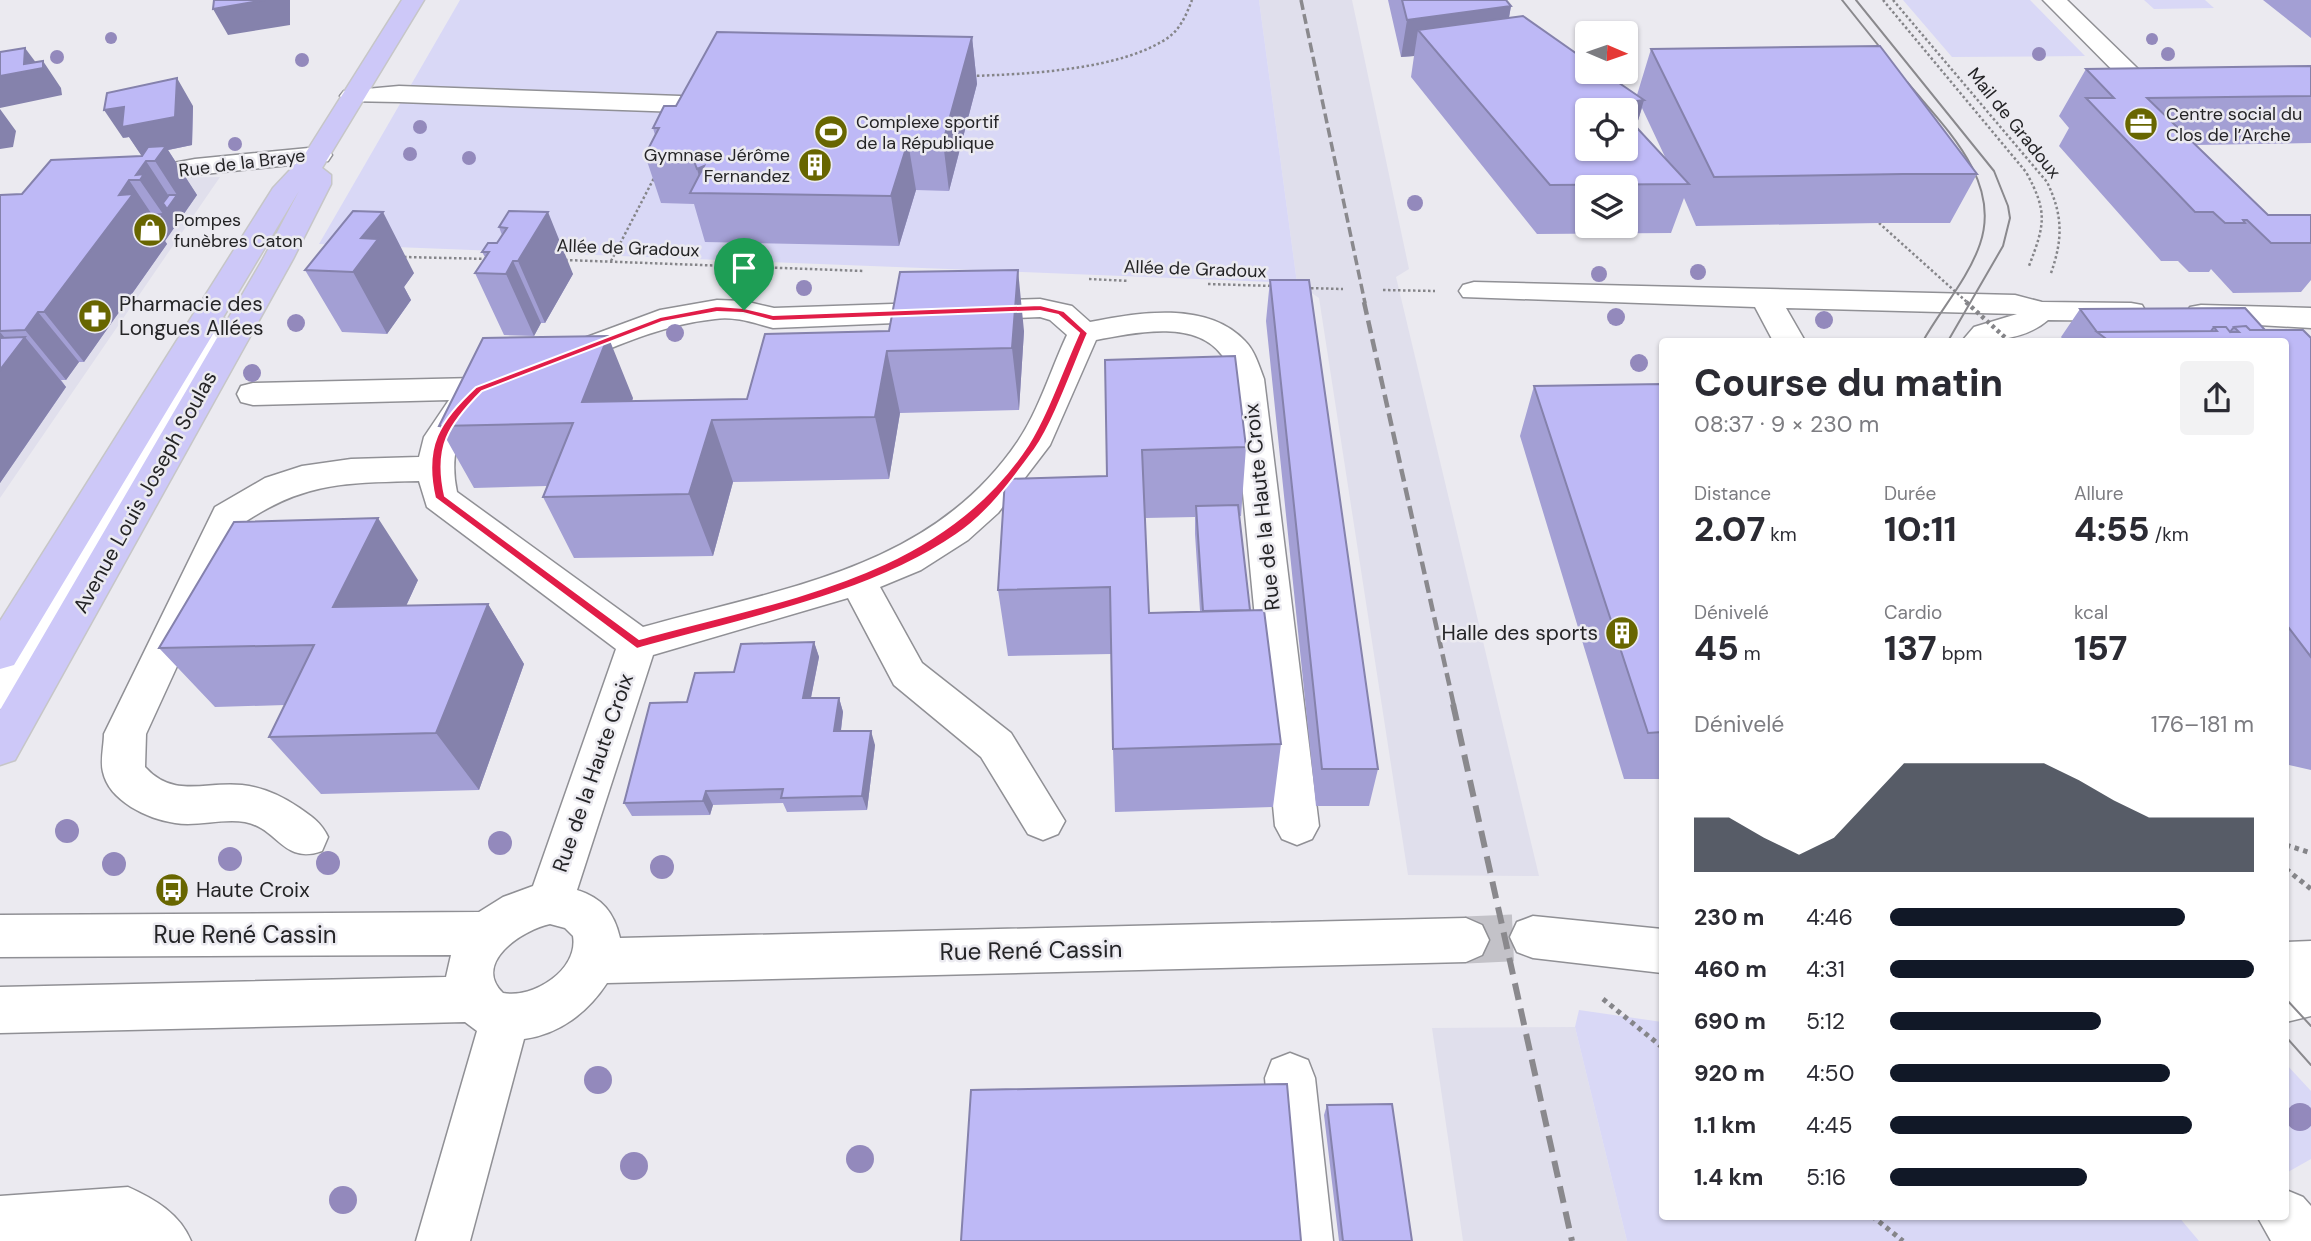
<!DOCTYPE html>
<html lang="fr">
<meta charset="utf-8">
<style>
body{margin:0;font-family:"DM Sans",sans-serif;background:#f2f2f3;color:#2b2b33;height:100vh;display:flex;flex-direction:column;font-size:26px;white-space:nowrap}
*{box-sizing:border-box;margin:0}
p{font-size:23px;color:#7c7c81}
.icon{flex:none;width:38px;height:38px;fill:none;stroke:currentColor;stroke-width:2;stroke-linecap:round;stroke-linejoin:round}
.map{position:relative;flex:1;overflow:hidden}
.panel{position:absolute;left:1659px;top:338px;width:630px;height:882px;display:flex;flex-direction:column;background:#fff;border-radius:7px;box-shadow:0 2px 5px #0004}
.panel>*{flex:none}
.needle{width:46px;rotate:92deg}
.controls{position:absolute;left:1575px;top:21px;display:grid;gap:14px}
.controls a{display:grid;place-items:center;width:63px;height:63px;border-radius:7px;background:#fff;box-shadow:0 2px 5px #0004;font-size:35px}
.pin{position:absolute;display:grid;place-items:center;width:60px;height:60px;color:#fff;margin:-72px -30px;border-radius:50% 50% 50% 0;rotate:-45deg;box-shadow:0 0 7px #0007}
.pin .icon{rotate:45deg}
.round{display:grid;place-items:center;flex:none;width:74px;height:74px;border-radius:7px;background:#f2f2f3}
.head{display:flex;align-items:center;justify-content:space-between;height:119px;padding:0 35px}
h1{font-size:38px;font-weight:800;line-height:52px}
.metrics{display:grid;grid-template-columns:repeat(3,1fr);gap:10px;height:119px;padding:7px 35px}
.metrics div{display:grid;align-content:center}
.metrics b{font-size:35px;font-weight:800}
.metrics small{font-size:19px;font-weight:400}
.metrics p{font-size:19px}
.chart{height:196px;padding:14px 35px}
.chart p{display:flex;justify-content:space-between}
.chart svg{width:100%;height:126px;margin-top:7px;fill:#111827;opacity:.7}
ul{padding:0 35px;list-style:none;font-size:23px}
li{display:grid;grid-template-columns:112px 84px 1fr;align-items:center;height:52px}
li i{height:18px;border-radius:9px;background:#111827}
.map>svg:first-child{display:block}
.built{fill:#e0dfec}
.green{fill:#d9d8f6}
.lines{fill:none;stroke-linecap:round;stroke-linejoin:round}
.minor-tunnel{stroke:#c3c2c8;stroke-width:47;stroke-dasharray:47 24;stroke-linecap:butt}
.minor-casing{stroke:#909095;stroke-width:3}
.major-casing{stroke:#c6c6c7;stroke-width:3}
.path-far1{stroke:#858589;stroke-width:2.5;stroke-dasharray:2.5 2.5;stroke-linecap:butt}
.path{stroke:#858589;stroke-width:5;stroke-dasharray:4.5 4.5;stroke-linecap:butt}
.minor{fill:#fff;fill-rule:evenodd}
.major{fill:#cdc8f8;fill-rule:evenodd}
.tram{stroke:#8a898d;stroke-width:2}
.rail-far2{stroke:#8a898d;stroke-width:3.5;stroke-dasharray:10 4.5;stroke-linecap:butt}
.rail-far1{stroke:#8a898d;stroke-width:4.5;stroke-dasharray:13 6;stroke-linecap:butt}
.rail{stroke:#8a898d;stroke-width:6;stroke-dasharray:17 9;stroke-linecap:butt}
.path-bridge-far1{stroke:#858589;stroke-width:2.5;stroke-dasharray:2.5 2.5;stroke-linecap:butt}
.path-bridge{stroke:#858589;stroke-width:4.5;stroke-dasharray:3.5 3.5;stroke-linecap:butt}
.tree{fill:#9389bc}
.wall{fill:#a39fd4;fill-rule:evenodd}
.shaded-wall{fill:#8582ac}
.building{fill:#beb9f6;stroke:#8582ac;stroke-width:2}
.route{fill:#e11d48;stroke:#fff;stroke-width:2;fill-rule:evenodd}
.labels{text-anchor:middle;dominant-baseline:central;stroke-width:5;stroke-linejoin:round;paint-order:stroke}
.far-poi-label{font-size:18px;fill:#242426;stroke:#ebeaf0;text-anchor:start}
.far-street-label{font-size:18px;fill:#242426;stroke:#ebeaf0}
.poi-label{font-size:21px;fill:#242426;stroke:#ebeaf0;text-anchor:start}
.street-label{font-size:21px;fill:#242426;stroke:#ebeaf0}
.near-street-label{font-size:24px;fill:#242426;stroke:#ebeaf0}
</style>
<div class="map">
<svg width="2311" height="1241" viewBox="0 0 2311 1241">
<rect width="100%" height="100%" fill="#ebeaf0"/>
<path class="built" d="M1259 0H1352L1409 269 1396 277 1539 876 1408 875 1319 298 1297 283Z
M220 177 0 498V374L152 178Z
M1575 1027 1627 1241H1463L1432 1028Z"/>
<path class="green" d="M460 0H1259L1297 283 319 244Z
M1903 0H2030L2085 56 1952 57Z
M2144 0H2205L2214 8 2154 9Z
M1579 1010 1662 1022V1216H2178L2199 1241H1627L1575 1027Z
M2286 1064 2311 1091V1159L2288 1172Z"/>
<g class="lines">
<path class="minor-tunnel" d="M1466 940 1533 937"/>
<g class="minor-casing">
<path id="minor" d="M2043 0H2067L2168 98 2172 103 2168 108H2150Z
M399 86 680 96 689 99 693 104 689 109 680 112 399 102 344 101 340 96 344 91Z
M319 147 328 149 332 155 328 161 195 175 129 187 119 185 115 179 119 173 195 159Z
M1474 282 2015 295 2042 302 2131 303 2142 305 2146 312 2142 319 2131 321 2048 320C2025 340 1992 341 1962 341L1974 327 2017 314 1786 308 1805 341H1773L1755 307 1463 297 1459 291 1463 285Z
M1040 299 1072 306 1090 322C1138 312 1208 301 1245 341 1255 351 1259 366 1264 379L1319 826 1312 839 1297 845 1282 839 1275 826 1232 379C1229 371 1227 360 1221 354 1194 319 1133 333 1096 340L1050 445 998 513 968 540 921 570 880 587 922 663 1011 733 1065 821 1058 834 1043 840 1028 834 981 757 894 685 848 598 653 655 577 890C602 898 614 912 620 938L1466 918 1482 925 1489 940 1482 955 1466 962 607 983C588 1012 560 1034 524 1039L470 1241H416L477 1031 465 1022 0 1033V987L446 977 451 955 0 957V915L479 912 503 897 533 886 616 649 427 507 419 481C347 483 305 481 242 524L146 734 145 767C174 799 205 781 242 785 262 787 282 796 298 807 311 816 321 822 328 837L322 851C283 865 278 828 245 822 222 818 197 827 175 823 148 819 109 801 103 772 100 761 104 745 104 734L215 507 265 478 302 466 351 459 419 457 424 437 449 400 253 405 241 402 237 394 241 386 253 383 476 378 660 310 717 300 744 301 774 308ZM1040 317 1050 320 1067 335C1051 369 1039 410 1018 441 931 570 781 588 643 627L457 492C449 455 458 421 490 398 504 387 527 382 544 376 599 354 656 325 715 319 735 316 754 323 773 328ZM550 924 565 928 573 936C579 970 533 999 503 993 472 963 522 930 550 924Z
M2201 305 2311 308V328L2190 321 2186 314 2190 307Z
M217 317 228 320 233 327 14 704 0 709V658L201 327 206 320Z
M1533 916 1662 929V973L1533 958 1517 952 1510 937 1517 922Z
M2311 941V1016L2286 1022V942Z
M1290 1053 1308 1060 1315 1078 1333 1241H1279L1265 1078 1272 1060Z
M128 1187C155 1199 180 1214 191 1241H0V1196Z
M2286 1190 2303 1197 2311 1206V1241H2271L2257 1216H2286Z"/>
</g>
<g class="major-casing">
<path id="major" d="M402 0H424L322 168 331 175V184L293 259 15 760 0 765V710L263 259 299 191 14 665 0 669V621L273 188 305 154Z"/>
</g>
<path class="path-far1" d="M1883 0 2026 172C2048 212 2045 224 2029 266
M1893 0 2047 182C2063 215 2063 239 2051 273
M972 76C1028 74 1122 70 1169 37 1181 28 1187 13 1192 0
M404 257 489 259
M565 260 864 271
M611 261 654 178
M1089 279 1129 281
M1208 284 1273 286
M1306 288 1343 289
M1383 290 1435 291"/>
<path class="path" d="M2286 845 2311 853
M2286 869 2311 889
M1603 999 1662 1047
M1872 1216 1903 1241"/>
<use href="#minor" class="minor"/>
<use href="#major" class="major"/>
<path class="tram" d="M1842 0 1890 60
M1856 0 1994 171 2008 206 2010 218 2003 246 1948 341
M1907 82C1944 127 2002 180 1980 244 1968 279 1941 309 1923 341
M2286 999 2311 1026
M2286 1037 2311 1065"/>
<path class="rail-far2" d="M1301 0 1365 303"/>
<path class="rail-far1" d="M1364 302 1454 706"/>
<path class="rail" d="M1453 704 1572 1241"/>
<path class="path-bridge-far1" d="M1879 223 1968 303"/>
<path class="path-bridge" d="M1966 302 2009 341"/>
</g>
<g class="tree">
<circle cx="111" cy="38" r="6"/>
<circle cx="2152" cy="39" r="6"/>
<circle cx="2039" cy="54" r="7"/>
<circle cx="2168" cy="54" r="7"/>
<circle cx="57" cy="57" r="7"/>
<circle cx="302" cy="60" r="7"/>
<circle cx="420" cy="127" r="7"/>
<circle cx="235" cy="144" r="7"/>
<circle cx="410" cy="154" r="7"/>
<circle cx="469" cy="158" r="7"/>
<circle cx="1415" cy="203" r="8"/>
<circle cx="1698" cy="272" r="8"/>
<circle cx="1599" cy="274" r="8"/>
<circle cx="804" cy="288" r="8"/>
<circle cx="1616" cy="317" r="9"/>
<circle cx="1824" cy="320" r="9"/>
<circle cx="296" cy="323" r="9"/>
<circle cx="675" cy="333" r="9"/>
<circle cx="1639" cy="363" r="9"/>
<circle cx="252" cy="373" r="9"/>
<circle cx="67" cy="831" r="12"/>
<circle cx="500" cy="843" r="12"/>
<circle cx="230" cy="859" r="12"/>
<circle cx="328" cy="863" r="12"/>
<circle cx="114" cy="864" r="12"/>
<circle cx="662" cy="867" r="12"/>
<circle cx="598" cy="1080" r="14"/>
<circle cx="2300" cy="1117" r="14"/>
<circle cx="860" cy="1159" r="14"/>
<circle cx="634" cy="1166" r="14"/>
<circle cx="343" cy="1200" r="14"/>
</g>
<path class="wall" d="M1388 0H1506L1511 6 1509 18 1637 95 1651 49 1977 174 1950 223H1879L1696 226 1684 198 1671 233 1537 234 1411 77 1414 56 1401 57ZM1642 108 1666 159 1636 127ZM1587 187H1626V226H1587Z
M2263 0H2311V38Z
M972 37 977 84 949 191 916 190 899 246 705 242 694 204 661 203 645 155 655 135 653 128 676 106Z
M2311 66V143L2195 145 2268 215H2311V280L2301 292 2233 293 2211 269 2209 272H2189L2178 261H2161L2059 146 2069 128 2059 116 2086 69Z
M193 106 192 145 168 150 197 195 165 241 167 244 84 362H79L66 380H61L66 387 0 483V195L22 194 142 156 129 137 123 138Z
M509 211 573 274 545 323H541L534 336 504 335 475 273 485 257 482 252 497 243 502 235 499 227Z
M305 270 414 273 404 287 411 300 387 334 342 332Z
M1270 280 1378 769 1369 806H1316L1266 321Z
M2080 309 2265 330 2311 338V770L2289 765 2286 760V341H2064L2061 337Z
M1024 331 1019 410 900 413 889 479 733 482 713 556 574 558 543 497 547 486 474 488 439 426 633 398 632 401 747 399 765 334Z
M1105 360 1246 447 1241 516H1239L1250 610 1281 744 1273 807 1115 812 1113 749 1111 654 1008 656 998 590 1107 476ZM1195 517V534L1200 611 1149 613 1145 518Z
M1662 384V779H1624L1520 436 1534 386Z
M418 580 406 606 488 604 524 664 479 790 321 794 269 737 285 705 215 707 159 648Z
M814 642 819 657 811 698H839L843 712 841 731 875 745 867 810 787 812 783 803 713 805 710 815 632 816 624 803 734 672Z
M1327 1105 1412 1241H1339L1324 1115Z"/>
<path class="shaded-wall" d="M265 0H290V25L228 35 213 9Z
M1511 6 1504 44 1418 30 1414 56 1401 57 1407 20Z
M972 37 977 84 949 191 943 142Z
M25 48 40 68 43 61 61 88 62 95 0 108V76L24 64Z
M177 78 193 106 192 145 168 150 197 195 165 241 167 244 84 362 44 312 129 180 157 222 163 214 136 175 146 161 172 201 177 195 155 161 141 155 129 137 123 138 104 110Z
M1644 100 1630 148 1626 149V110H1613L1615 104Z
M0 109 16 131 13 147 0 149Z
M908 142 916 190 899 246 891 196Z
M704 166V193L697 169Z
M383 212 414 273 404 287 411 300 387 334 353 272 361 238Z
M548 212 573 274 545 323 518 261Z
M513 261 541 323 534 336 506 274Z
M1018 270 1024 331 1019 410 1012 348Z
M38 312 79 362 66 380 25 330Z
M0 332 15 350 25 337 66 387 0 483Z
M608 336 633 398 609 464 582 402Z
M887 351 900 413 889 479 875 417Z
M712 420 733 482 713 556 689 494Z
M378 518 418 580 378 667 333 607Z
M488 604 524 664 479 790 436 733Z
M814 642 819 657 808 712 803 698Z
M839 698 843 712 839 745 834 731Z
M871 731 875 745 867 810 862 796Z
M706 791 713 805 710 815 703 801Z"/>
<path class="building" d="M214 0H265L213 9Z
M1402 0H1506L1511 6 1407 20Z
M1523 16 1587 61V72H1603L1644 100 1615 104 1620 110H1587V149H1626V116L1689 184 1550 185 1418 30Z
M717 32 972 37 943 142H908L891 196 690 193 704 166 697 169 692 156 645 155 659 128H653L664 106H676Z
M1880 46 1977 174H1903L1714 177 1651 49Z
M25 48 24 64 43 61V68L0 76V52Z
M2311 66V96L2147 98 2268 215H2311V243H2271L2247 220H2243L2245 223H2225L2213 212H2195L2086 98H2114L2086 69Z
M177 78 175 117 122 127 124 107 104 110 107 93Z
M166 146 155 161H146L136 175 144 174 140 180H129L119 195 133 194 44 312H38L25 330 0 331V195L22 194 51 160 142 156 148 147Z
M169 195H177L167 209 163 203Z
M353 211 383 212 361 238 378 239 353 272 305 270Z
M509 211 548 212 518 261H513L506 274 475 273 489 252H482L488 243H497L507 228 499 227Z
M163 214 155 226 150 219 152 215Z
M1018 270 1012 348 887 351 875 417 712 420 689 494 543 497 573 423 439 426 483 338 608 336 582 402 747 399 765 334 889 331 900 272Z
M1270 280H1309L1378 769H1322Z
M2245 308 2265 330H2250L2246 326 2234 327 2230 332 2226 327H2214L2211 331 2097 332 2080 309Z
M2246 326 2250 330H2303L2311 338V657L2286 624V341H2109L2097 332 2217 331 2214 327H2226L2230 332H2239L2234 327Z
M25 337 0 370V338Z
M1235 356 1246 447 1142 450 1149 613 1264 610 1281 744 1113 749 1110 587 998 590 1005 479 1107 476 1105 360Z
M1662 384V732L1648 733 1534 386Z
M1238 505 1250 610 1203 611 1196 506Z
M378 518 333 607 488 604 436 733 269 737 314 645 159 648 234 522Z
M814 642 803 698H839L834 731H871L862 796 781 798 783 789 706 791 703 801 624 803 650 703 687 702 695 673 734 672 741 644Z
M1287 1084 1301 1241H961L971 1090Z
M1392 1104 1412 1241H1343L1327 1105Z"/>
<path class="route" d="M1040 305 1064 311 1088 333C1074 365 1054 422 1035 449 1013 479 988 514 956 535 867 596 742 619 637 649L435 498C423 446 439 422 476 387L660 317 717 306 744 308 773 315ZM1040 311 1058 315 1079 333C1063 368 1048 413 1028 445 941 578 781 599 639 639L445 496C434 447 448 425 482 391L662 322 717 312 743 313 773 321Z"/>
<defs>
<g id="office-disc" transform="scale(1.75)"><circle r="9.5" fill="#686600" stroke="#ebeaf0"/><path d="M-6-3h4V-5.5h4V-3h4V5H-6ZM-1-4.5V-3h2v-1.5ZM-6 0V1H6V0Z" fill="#fff"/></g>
<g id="stadium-disc" transform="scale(1.75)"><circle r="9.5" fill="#686600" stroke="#ebeaf0"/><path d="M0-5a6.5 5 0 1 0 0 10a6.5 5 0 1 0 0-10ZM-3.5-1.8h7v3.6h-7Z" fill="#fff"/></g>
<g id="building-disc" transform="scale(1.75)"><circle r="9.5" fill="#686600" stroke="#ebeaf0"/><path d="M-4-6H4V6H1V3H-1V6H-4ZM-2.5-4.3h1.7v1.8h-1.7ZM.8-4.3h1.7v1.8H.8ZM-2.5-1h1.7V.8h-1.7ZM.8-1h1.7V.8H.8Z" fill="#fff"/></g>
<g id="shop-disc" transform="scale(1.75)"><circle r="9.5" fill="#686600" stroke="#ebeaf0"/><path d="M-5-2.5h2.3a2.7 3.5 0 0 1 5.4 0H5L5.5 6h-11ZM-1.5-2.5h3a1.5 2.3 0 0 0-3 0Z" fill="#fff"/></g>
<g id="pharmacy-disc" transform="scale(1.75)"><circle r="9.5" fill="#686600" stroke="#ebeaf0"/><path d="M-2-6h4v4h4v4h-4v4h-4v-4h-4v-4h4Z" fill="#fff"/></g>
<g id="bus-disc" transform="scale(1.75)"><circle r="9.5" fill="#686600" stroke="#ebeaf0"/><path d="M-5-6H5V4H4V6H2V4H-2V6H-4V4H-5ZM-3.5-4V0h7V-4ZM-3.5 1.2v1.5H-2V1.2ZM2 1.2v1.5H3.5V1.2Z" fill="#fff"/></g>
</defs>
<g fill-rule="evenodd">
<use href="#office-disc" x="2141" y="124"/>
<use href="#stadium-disc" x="831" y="132"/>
<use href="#building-disc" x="815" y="165"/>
<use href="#shop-disc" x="150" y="230"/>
<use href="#pharmacy-disc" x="95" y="316"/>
<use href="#building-disc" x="1622" y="633"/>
<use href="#bus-disc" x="172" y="890"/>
</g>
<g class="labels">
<g class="far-poi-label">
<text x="2166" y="114">Centre social du<tspan x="2166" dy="21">Clos de l’Arche</tspan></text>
<text x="856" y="122">Complexe sportif<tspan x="856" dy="21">de la République</tspan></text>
<text x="790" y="155" text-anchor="end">Gymnase Jérôme<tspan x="790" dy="21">Fernandez</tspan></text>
<text x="174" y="220">Pompes<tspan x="174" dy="21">funèbres Caton</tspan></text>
</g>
<g class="far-street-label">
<text transform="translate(2014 123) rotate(51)">Mail de Gradoux</text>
<text transform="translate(242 163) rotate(-7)">Rue de la Braye</text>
<text transform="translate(628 248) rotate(2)">Allée de Gradoux</text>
<text transform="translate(1195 269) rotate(2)">Allée de Gradoux</text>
</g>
<g class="poi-label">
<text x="119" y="304">Pharmacie des<tspan x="119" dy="24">Longues Allées</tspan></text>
<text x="1598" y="633" text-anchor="end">Halle des sports</text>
<text x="196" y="890">Haute Croix</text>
</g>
<g class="street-label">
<text transform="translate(145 492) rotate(-61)">Avenue Louis Joseph Soulas</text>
<text transform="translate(1262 507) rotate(-96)">Rue de la Haute Croix</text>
<text transform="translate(593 773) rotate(-71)">Rue de la Haute Croix</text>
</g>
<g class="near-street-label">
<text x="245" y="934">Rue René Cassin</text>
<text transform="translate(1031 950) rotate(-1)">Rue René Cassin</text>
</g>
</g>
</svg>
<div class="controls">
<a><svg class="needle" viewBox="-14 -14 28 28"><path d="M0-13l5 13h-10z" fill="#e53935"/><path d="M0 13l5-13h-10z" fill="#7c7c81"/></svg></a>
<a><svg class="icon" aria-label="locate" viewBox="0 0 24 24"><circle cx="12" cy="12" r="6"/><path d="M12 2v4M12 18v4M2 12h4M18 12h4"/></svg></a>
<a><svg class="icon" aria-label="layers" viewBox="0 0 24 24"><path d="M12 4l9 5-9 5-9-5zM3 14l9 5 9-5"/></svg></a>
</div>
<div class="pin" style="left:744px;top:310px;background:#1e9e55"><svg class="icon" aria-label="arrive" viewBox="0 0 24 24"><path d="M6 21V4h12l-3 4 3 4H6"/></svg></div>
<section class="panel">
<div class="head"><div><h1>Course du matin</h1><p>08:37 · 9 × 230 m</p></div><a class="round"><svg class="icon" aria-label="share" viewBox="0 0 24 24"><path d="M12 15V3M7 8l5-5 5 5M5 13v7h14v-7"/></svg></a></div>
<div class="metrics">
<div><p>Distance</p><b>2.07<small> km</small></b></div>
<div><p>Durée</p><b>10:11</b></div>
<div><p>Allure</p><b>4:55<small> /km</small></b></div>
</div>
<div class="metrics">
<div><p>Dénivelé</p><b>45<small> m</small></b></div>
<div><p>Cardio</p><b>137<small> bpm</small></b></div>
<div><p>kcal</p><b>157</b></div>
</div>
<div class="chart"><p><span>Dénivelé</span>176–181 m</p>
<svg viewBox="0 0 160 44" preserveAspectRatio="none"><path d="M0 44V25L10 25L20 32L30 38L40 32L50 19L60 6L70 6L80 6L90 6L100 6L110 12L120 19L130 25L140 25L150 25L160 25V44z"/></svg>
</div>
<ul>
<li><b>230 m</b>4:46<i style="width:81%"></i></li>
<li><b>460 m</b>4:31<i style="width:100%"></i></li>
<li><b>690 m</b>5:12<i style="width:58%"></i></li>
<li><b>920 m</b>4:50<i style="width:77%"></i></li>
<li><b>1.1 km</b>4:45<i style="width:83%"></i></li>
<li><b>1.4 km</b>5:16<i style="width:54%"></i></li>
</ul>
</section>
</div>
